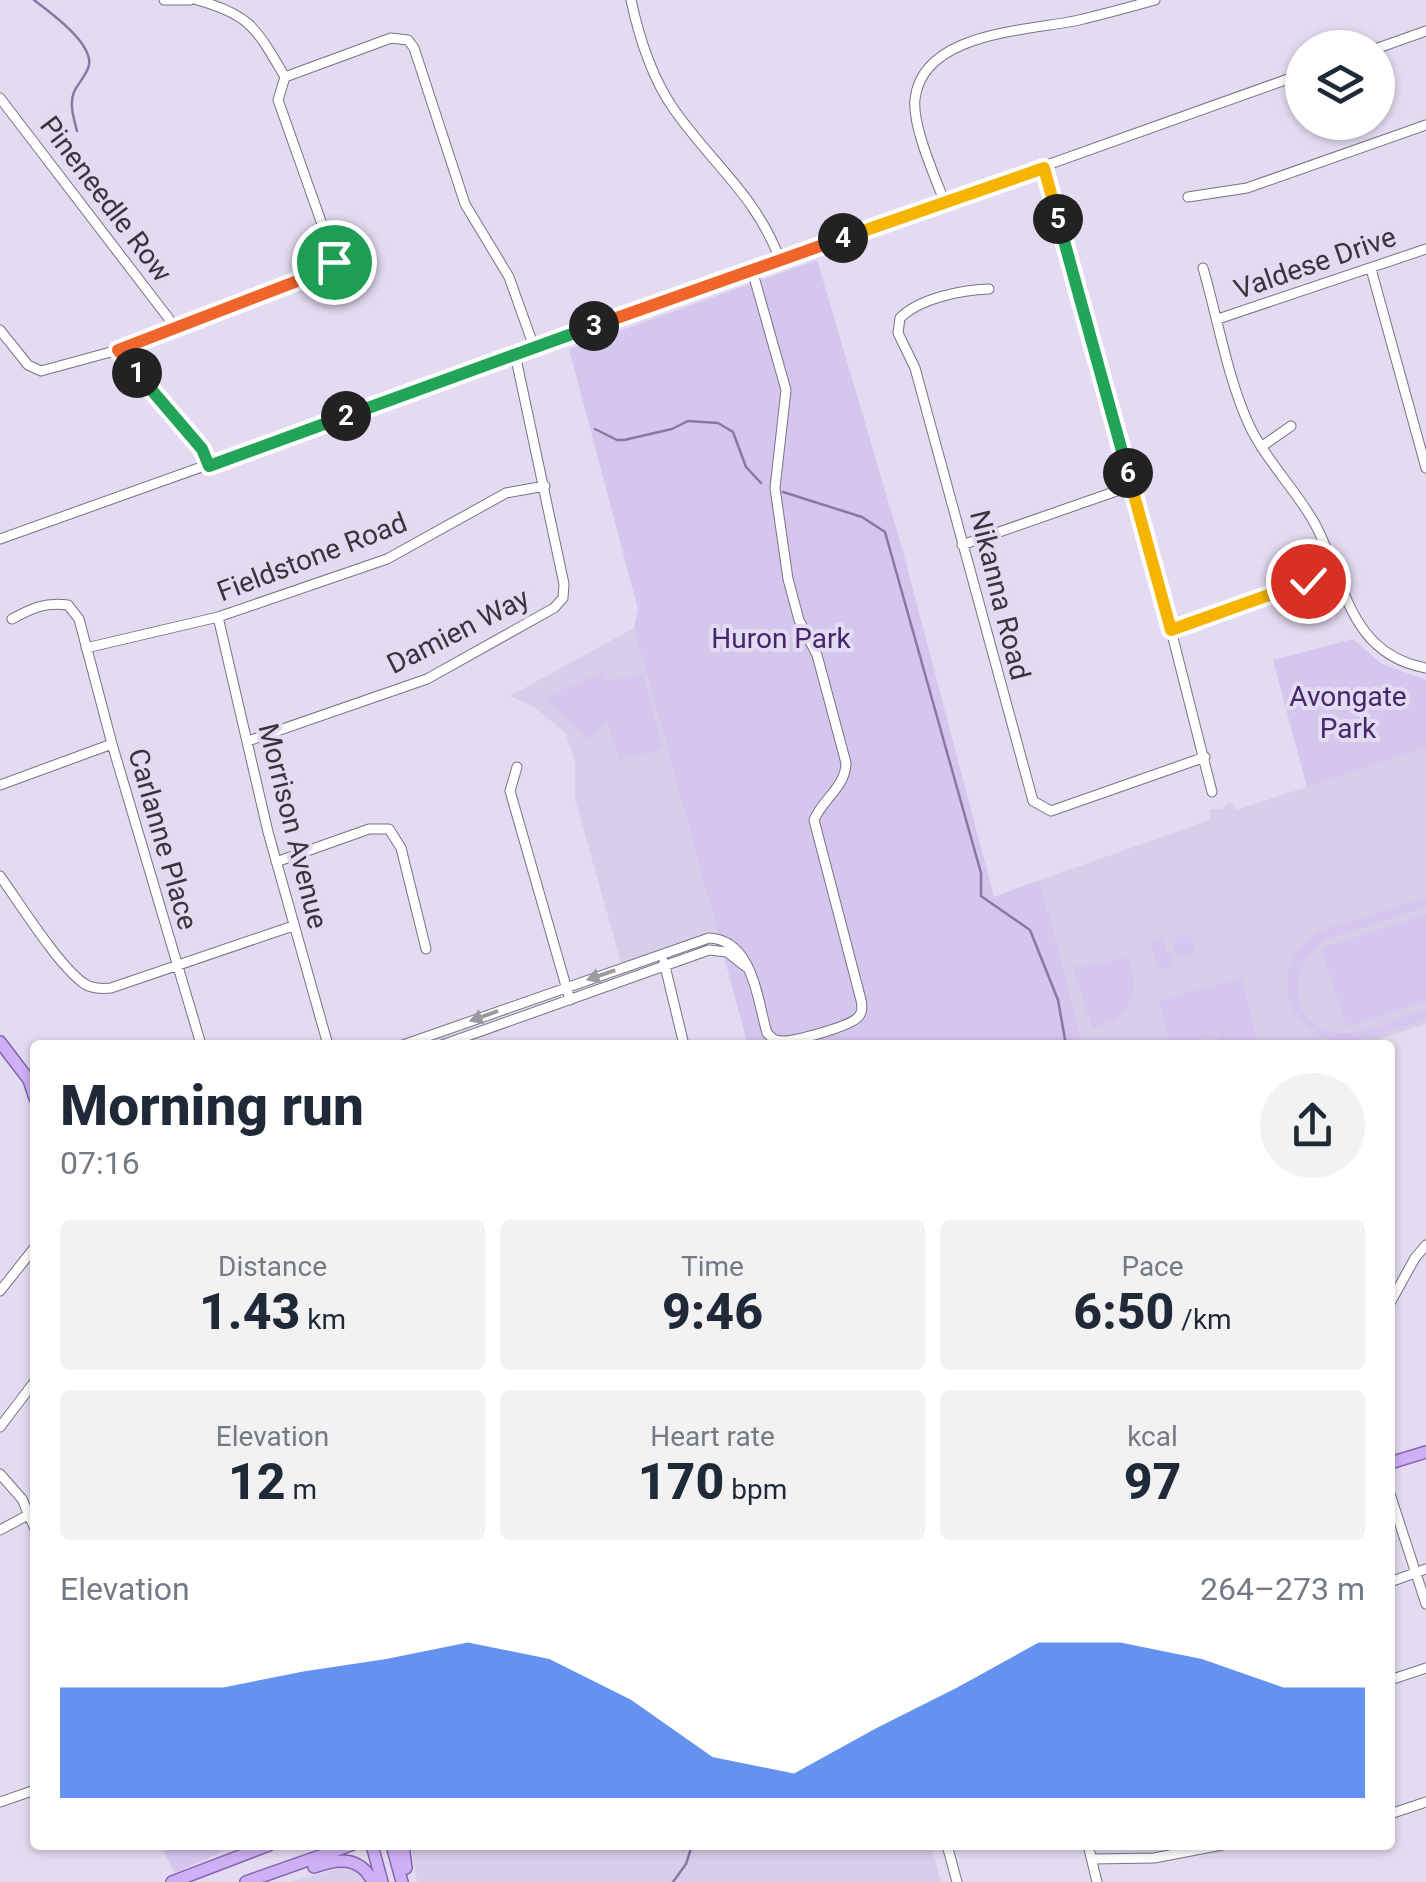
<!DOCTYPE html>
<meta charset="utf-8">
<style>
body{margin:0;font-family:Roboto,sans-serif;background:#f2f2f3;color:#1f2937;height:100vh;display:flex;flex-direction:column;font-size:38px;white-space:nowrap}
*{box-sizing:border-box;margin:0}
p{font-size:32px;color:#747a83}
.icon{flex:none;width:55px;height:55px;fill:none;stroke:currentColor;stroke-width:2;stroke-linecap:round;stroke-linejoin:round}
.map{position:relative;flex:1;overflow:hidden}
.side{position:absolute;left:30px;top:1040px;width:1365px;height:810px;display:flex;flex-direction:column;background:#fff;border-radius:10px;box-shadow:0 2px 8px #0004}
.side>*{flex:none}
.buttons{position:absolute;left:1285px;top:30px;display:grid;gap:20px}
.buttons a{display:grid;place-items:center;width:110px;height:110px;border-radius:50%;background:#fff;box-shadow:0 2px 8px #0004;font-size:50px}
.pin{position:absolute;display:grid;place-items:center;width:85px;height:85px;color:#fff;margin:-42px;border:5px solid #fff;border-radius:50%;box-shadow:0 2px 10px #0007}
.km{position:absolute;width:50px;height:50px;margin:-25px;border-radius:50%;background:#222;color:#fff;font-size:28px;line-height:50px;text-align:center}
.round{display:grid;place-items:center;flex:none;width:105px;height:105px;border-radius:52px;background:#f2f2f3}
.summary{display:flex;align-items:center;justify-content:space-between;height:170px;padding:0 30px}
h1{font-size:55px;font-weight:800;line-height:75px}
.figures{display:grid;grid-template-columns:repeat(3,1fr);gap:15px;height:170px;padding:10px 30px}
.figures div{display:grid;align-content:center;border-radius:10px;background:#f2f2f3;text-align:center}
.figures b{font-size:50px;font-weight:800}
.figures small{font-size:28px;font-weight:400}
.figures p{font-size:28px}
.chart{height:280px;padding:20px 30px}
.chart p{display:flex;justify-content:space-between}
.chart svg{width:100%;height:180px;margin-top:10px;fill:#2563eb;opacity:.7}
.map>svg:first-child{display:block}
.built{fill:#d8ceea}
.green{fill:#d5c6ee}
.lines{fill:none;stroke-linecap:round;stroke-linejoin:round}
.stream{stroke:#8878a3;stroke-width:2.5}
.minor-casing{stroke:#787284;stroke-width:11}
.major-casing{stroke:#8462b1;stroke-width:14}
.minor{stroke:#fff;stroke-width:9}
.major{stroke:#ceb0f5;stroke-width:11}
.oneway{fill:#9c9a9e}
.split-1-casing{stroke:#fff;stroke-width:20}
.split-2-casing{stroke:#fff;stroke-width:20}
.split-3-casing{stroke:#fff;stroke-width:20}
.split-4-casing{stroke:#fff;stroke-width:20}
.split-5-casing{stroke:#fff;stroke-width:20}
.split-6-casing{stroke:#fff;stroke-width:20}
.split-7-casing{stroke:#fff;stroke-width:20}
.split-1{stroke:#f0652b;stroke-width:12}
.split-2{stroke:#22a559;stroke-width:12}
.split-3{stroke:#22a559;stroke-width:12}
.split-4{stroke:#f0652b;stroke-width:12}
.split-5{stroke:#f5b400;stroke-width:12}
.split-6{stroke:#22a559;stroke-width:12}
.split-7{stroke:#f5b400;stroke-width:12}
.labels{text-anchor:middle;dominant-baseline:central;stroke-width:8;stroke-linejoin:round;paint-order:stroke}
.street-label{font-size:28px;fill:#38353d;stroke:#e3dbf1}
.park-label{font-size:28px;fill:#46266c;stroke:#e3dbf1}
</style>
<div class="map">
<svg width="1426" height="1882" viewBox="0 0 1426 1882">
<rect width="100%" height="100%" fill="#e3dbf1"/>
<path class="built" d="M634 628 717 933 690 940 622 966 575 799V762L565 732 532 706 510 696Z
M1426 748V1024L1361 1045H1083L1040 880 1210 820V809H1222L1230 802 1236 810Z
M411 1845H931L941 1882H417Z
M344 1867 357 1871 365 1882H291Z"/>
<path class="green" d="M817 260 902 548 994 897 1040 880 1083 1045H748L634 628 638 609 569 349Z
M1353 639 1382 664 1426 680V748L1307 787 1273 660Z
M604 671 610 681 643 673 663 749 619 761 608 722 590 739 547 702 548 696Z
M1426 897V907L1326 940C1281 968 1290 1032 1344 1033 1367 1034 1404 1016 1426 1009V1019L1345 1045H1314L1328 1040C1276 1015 1273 960 1322 930Z
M1426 914V1001L1347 1027 1321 948Z
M1173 947a11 11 0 1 1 22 0a11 11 0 1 1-22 0Z
M1163 937 1167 951 1173 956V966L1159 969 1151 946 1152 940Z
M1127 958C1144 991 1128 1021 1092 1028L1073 967Z
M1242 977 1259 1045H1218V1035L1183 1045H1171L1158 1001Z
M160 1845H237L175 1873Z"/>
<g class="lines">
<path class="stream" d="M34 0C50 12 93 43 89 65 87 75 78 83 74 92 69 104 74 119 77 131
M595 429 617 440H624L672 429 688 421 718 423 733 432 746 467 761 483
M783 492 862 517 885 532 981 873V896L1030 930 1058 1000 1066 1045
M673 1882 686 1864 692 1845"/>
<g class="minor-casing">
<path id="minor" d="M164 0H190
M197 0C252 15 257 30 285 77
M631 0C639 37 651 76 673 108 711 163 756 195 780 260
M1378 48 1426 31
M0 98 176 328
M1044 168 1171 630 1212 792
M1188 197 1247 188 1426 125
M945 203C935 177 912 126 915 99 923 31 1030 31 1079 20 1105 14 1130 7 1155 0
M1203 268C1218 319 1228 382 1251 429 1268 463 1297 491 1315 524 1345 580 1348 654 1426 668
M1371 269 1426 468
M989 289C962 290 920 298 900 318L898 333 915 368 1033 801 1051 811 1205 757
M1218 319 1426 249
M0 330 28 365 41 371 118 350 327 270 334 258 278 100 285 77 391 38 408 40 414 48 465 204 509 277 534 347
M118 350 202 449 209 466
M1261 447 1291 426
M0 539 1302 74
M962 545 1131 486
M218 617 268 832 328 1045
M12 619C32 608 45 602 68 605L79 619 112 744 200 1041
M1171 630 1333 572
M86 648 218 617 387 559 506 493 545 486
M248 741 427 679 554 608 563 598 564 584 515 354
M517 767 510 791 570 1000
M0 785 112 744
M276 862 369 829H389L401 848 426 949
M0 876C20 904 57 963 82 982 90 989 101 989 111 988L293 926
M664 962 684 1045
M403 1045 709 938C753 940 757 999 767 1033 772 1038 773 1040 781 1041 793 1042 853 1026 859 1016 863 1011 862 1006 861 1000L814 820C822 800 846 786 846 763L817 655 799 620 788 579 775 488 786 390 752 270
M442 1045 709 950 727 952 746 967
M0 1291 35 1247
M1390 1303 1415 1258 1426 1245
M0 1427 35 1381
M0 1474 22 1499 35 1529
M1390 1494 1426 1604
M0 1530 28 1515
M1390 1582 1426 1569
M1390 1680 1426 1668
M0 1802 35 1790
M1390 1814 1426 1802
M947 1845 957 1882
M1088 1845 1097 1882
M1092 1859 1154 1858 1222 1845"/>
</g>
<g class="major-casing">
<path id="major" d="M0 1042 29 1080 35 1098
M1390 1463 1426 1452
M372 1845 382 1882
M392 1845 402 1882
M403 1845 406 1868
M314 1867C338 1858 360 1856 373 1882
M172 1882 269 1845
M246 1882 351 1845"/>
</g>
<use href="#minor" class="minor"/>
<use href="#major" class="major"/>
</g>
<defs><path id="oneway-solid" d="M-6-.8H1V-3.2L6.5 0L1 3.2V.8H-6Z" transform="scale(2.5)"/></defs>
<g class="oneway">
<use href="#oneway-solid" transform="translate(601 975) rotate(161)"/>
<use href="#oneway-solid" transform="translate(484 1016) rotate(160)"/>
</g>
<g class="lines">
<g class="split-1-casing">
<path id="split-1" d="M137 373 118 350 326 270 334 262"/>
</g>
<g class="split-2-casing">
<path id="split-2" d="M137 373 202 449 209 466 346 416"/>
</g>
<g class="split-3-casing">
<path id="split-3" d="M346 416 594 326"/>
</g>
<g class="split-4-casing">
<path id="split-4" d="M594 326 843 238"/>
</g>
<g class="split-5-casing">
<path id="split-5" d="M843 238 1044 168 1058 219"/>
</g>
<g class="split-6-casing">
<path id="split-6" d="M1058 219 1128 473"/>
</g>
<g class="split-7-casing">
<path id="split-7" d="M1128 473 1171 630 1308 581"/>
</g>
<use href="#split-1" class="split-1"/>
<use href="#split-2" class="split-2"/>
<use href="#split-3" class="split-3"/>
<use href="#split-4" class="split-4"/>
<use href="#split-5" class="split-5"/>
<use href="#split-6" class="split-6"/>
<use href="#split-7" class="split-7"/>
</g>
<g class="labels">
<g class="street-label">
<text transform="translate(106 199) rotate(53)">Pineneedle Row</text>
<text transform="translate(1315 263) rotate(-19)">Valdese Drive</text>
<text transform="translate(312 557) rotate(-21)">Fieldstone Road</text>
<text transform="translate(1000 595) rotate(76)">Nikanna Road</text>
<text transform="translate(458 631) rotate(-27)">Damien Way</text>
<text transform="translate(293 826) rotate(76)">Morrison Avenue</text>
<text transform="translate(163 839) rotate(74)">Carlanne Place</text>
</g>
<g class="park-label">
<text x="781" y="638">Huron Park</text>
<text x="1348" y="696">Avongate<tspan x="1348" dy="32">Park</tspan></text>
</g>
</g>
</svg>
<div class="buttons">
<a><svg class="icon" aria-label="layers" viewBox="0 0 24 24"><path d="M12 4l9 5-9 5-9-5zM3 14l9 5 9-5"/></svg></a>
</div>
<div class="pin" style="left:334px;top:262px;background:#1e9e55"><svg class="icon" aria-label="arrive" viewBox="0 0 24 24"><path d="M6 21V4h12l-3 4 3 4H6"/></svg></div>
<div class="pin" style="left:1308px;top:581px;background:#d93025"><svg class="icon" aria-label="check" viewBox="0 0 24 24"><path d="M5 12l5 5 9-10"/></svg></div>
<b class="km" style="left:137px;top:373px">1</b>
<b class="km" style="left:346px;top:416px">2</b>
<b class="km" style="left:594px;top:326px">3</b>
<b class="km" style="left:843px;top:238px">4</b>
<b class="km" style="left:1058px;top:219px">5</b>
<b class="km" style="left:1128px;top:473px">6</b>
<section class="side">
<div class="summary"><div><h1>Morning run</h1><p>07:16</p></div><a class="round"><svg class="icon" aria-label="share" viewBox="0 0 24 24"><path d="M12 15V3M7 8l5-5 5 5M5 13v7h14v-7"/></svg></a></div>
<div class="figures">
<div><p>Distance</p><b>1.43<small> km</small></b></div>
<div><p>Time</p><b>9:46</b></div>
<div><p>Pace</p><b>6:50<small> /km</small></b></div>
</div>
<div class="figures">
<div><p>Elevation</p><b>12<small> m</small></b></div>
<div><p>Heart rate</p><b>170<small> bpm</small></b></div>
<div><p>kcal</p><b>97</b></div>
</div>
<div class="chart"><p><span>Elevation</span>264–273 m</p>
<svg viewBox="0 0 160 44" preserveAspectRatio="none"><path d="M0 44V17L10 17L20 17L30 13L40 10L50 6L60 10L70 20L80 34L90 38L100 27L110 17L120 6L130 6L140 10L150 17L160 17V44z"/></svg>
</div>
</section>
</div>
